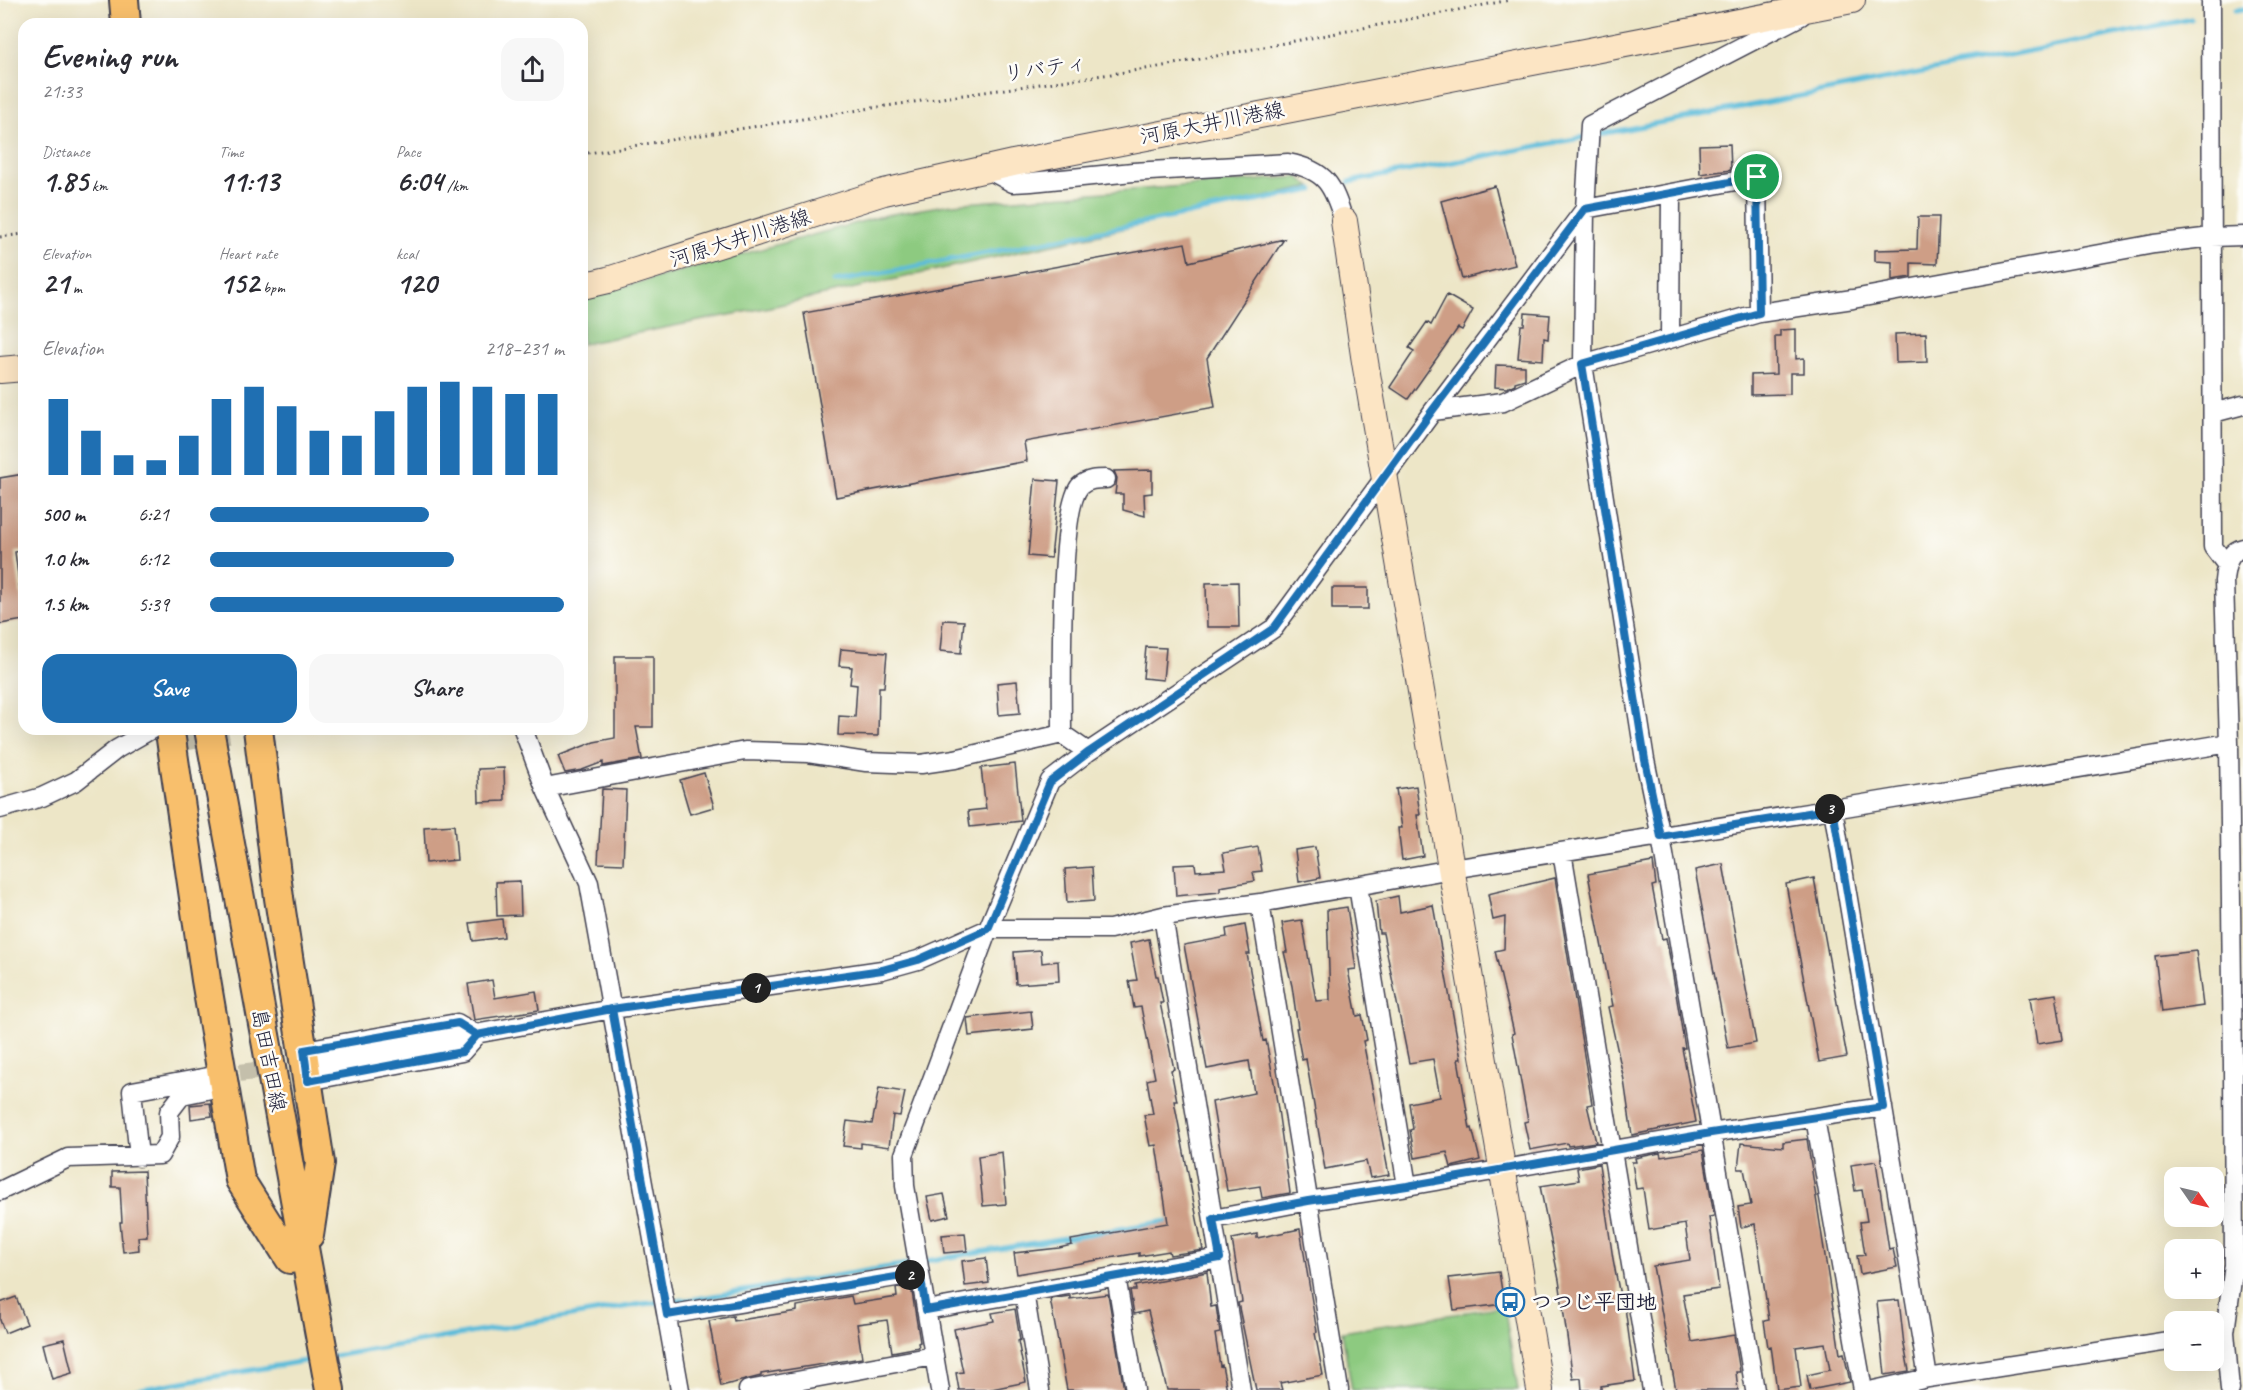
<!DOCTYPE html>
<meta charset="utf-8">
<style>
body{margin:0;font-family:Caveat,"Klee One",sans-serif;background:#f7f7f7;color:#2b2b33;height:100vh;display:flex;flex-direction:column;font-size:22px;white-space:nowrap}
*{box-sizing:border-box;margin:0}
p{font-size:20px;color:#7c7c81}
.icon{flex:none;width:33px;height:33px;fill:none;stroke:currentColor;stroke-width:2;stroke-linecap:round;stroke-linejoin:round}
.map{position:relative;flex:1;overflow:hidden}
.sheet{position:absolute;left:18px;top:18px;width:570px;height:717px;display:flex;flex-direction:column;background:#fff;border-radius:18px;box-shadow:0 6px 24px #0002}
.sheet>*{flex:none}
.needle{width:39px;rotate:124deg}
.tools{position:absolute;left:2164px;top:1167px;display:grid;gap:12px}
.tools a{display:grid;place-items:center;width:60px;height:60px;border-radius:12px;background:#fff;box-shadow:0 6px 24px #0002;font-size:30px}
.pin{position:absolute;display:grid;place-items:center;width:51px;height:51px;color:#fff;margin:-26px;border:3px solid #fff;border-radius:50%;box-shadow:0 2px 6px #0007}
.km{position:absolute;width:30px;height:30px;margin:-15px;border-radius:50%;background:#222;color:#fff;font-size:16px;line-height:30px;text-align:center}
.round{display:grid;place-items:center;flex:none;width:63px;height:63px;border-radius:18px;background:#f7f7f7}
.head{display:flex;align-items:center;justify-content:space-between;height:102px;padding:0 24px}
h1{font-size:33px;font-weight:700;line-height:45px}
.metrics{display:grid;grid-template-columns:repeat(3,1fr);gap:9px;height:102px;padding:6px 24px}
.metrics div{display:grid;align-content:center}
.metrics b{font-size:30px;font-weight:700}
.metrics small{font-size:16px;font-weight:400}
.metrics p{font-size:16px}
.chart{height:168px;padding:12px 24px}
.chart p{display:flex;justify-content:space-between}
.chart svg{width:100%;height:108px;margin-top:6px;stroke:#1f6fb2;stroke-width:6}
.action{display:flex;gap:12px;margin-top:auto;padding:12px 24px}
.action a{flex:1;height:69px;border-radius:18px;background:#1f6fb2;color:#fff;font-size:24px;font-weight:700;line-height:69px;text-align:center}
.action a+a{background:#f7f7f7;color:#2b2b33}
ul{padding:0 24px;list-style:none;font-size:20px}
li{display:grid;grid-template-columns:96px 72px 1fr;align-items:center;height:45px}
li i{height:15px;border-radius:8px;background:#1f6fb2}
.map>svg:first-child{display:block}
.green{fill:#8dca80;stroke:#58765e;stroke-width:1.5}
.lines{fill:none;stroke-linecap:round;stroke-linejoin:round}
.stream{stroke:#5bbcda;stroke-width:5}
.building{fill:#ce9e86}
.street-tunnel{stroke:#c4bfab;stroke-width:18;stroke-dasharray:18 9;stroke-linecap:butt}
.primary-tunnel{stroke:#c4bfab;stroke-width:28;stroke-dasharray:28 14;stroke-linecap:butt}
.street-casing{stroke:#403f50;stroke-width:21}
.secondary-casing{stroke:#403f50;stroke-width:28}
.primary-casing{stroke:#403f50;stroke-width:32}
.path{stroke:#403f50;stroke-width:3;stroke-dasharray:1.5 4.5;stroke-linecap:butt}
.street{stroke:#fff;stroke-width:18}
.secondary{stroke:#fce5c4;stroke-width:26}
.primary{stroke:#f8bf6c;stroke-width:28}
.route-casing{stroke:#fff;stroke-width:12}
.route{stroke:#1f6fb2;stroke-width:8}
.labels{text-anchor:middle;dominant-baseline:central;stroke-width:5;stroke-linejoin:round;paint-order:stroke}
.street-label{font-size:21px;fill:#22223b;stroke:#fdfcf7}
.poi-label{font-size:21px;font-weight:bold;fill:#22223b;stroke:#fdfcf7;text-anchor:start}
</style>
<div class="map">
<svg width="2243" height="1390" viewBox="0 0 2243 1390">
<rect width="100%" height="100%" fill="#fdfcf7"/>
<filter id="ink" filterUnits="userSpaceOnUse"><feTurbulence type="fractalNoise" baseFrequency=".0167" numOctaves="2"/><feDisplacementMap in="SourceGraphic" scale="12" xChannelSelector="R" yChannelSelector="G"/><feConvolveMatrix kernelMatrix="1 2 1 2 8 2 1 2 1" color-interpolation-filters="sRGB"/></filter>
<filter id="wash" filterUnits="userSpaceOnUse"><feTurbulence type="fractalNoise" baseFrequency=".008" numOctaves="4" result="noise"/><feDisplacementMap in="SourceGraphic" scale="24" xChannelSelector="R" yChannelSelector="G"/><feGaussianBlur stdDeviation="1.35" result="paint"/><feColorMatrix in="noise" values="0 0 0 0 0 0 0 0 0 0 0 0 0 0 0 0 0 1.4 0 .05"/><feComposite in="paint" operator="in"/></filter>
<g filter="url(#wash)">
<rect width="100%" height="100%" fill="#ede6c7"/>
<path class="green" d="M1298 177 1311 187 770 307 582 344V298L886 215 952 204Z
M1504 1306 1518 1390H1352L1342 1332Z"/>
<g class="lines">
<path class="stream" d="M2235 10 2243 9
M1349 182 1837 89 2191 19
M835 282 1313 190
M334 1356 642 1304 695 1299 1174 1220
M136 1390 316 1359"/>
</g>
<g id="blocks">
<path class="building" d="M1730 144 1731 170 1700 174 1699 145Z
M1495 186 1515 265 1462 279 1441 201Z
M1918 217H1939L1937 264 1911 263V277L1892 280V262L1875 261V250L1917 249Z
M1284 239 1207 358 1215 407 1024 442 1027 461 836 497 804 313 1185 243 1189 262Z
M1447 295 1473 310 1462 330 1458 328 1408 399 1390 387 1414 351 1409 348 1427 322 1431 325Z
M1525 313 1550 315 1548 339 1544 338 1543 360 1518 358 1521 325H1524Z
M1796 329V359L1804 358V373H1790V394L1751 395V375L1776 374 1775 336H1780V330Z
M1926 333 1927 362 1896 363 1895 334Z
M1496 365 1525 366V379L1515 382V384L1507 388 1495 387Z
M1152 470V493L1144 494 1145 516 1123 510V494H1115L1117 478 1114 471Z
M24 474V550L15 552 24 620 0 624V478Z
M1035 479 1059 481 1051 558 1028 556Z
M1238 582 1239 627H1207L1206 583Z
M1332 588H1368V609H1332Z
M943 620 964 621 961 653 940 651Z
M1146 647 1166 648 1163 680 1143 678Z
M841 649 887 653 884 687H879L878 736 838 735 839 716 855 717 857 685 850 684 852 667 839 666Z
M615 656H653V727H636L642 759 603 766V762L582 770 565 773 558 756 594 742 615 738Z
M1017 681 1020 713 999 715 997 683Z
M1015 764 1021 821 970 827 968 811 986 809 981 768Z
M504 768 505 801 479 802 478 769Z
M704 773 714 807 690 814 680 780Z
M1416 786 1420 815H1417L1423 856 1402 860 1398 828H1402L1396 789Z
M602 789 626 790 623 864 598 863Z
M454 825 457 860 426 863 424 827Z
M1258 847 1262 871 1253 872 1255 881 1220 887V892L1176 896 1174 865 1195 864 1196 871 1226 869 1223 853Z
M1315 847 1320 878 1299 882 1295 850Z
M1653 862 1656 885 1652 886 1662 939 1666 938 1670 958 1685 1048H1682L1696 1122 1632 1135 1624 1080 1608 1007 1613 1006 1588 874Z
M1723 864 1756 1043 1728 1048 1695 870Z
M1092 867 1094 901 1067 903 1065 869Z
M1555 878 1592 1104 1587 1105 1596 1142 1568 1146 1567 1143 1530 1150 1524 1122 1528 1121 1512 1034 1514 1033 1495 951 1504 949 1505 917 1493 920 1488 894Z
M1814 878 1847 1057 1819 1062 1786 884Z
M520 881 521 915 497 916 496 882Z
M1398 896 1400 912 1433 905 1461 1059H1458L1470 1129 1472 1128 1480 1160 1451 1167 1447 1152 1415 1158 1410 1130 1413 1129 1409 1103 1440 1097 1433 1059 1409 1063 1383 933H1379L1376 901Z
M1347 907 1356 969 1348 970 1357 1016 1362 1015 1367 1040 1363 1041 1389 1175 1370 1178 1366 1161 1325 1169 1306 1059 1302 1060 1296 1028H1298L1292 986 1284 952H1287L1282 923 1302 920 1316 1001 1330 1000 1327 910Z
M502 919 504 937 473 941 470 923Z
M1245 925 1250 954H1247L1263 1041 1266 1040 1274 1082 1290 1193 1262 1198 1260 1186 1227 1191 1212 1102 1254 1093 1249 1061 1207 1069 1184 945 1227 937 1226 929Z
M1149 939 1156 976H1158L1163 1003H1160L1174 1069 1171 1070 1177 1101H1174L1203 1250 1170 1255 1169 1251 1139 1256V1253L1017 1274 1014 1253 1059 1248 1072 1245 1071 1240 1168 1223 1156 1145 1150 1146 1144 1115 1153 1114 1147 1080 1155 1078 1141 1007 1134 1008 1129 981 1137 980 1130 943Z
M1041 950 1042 963 1058 961 1059 981 1016 984 1014 952Z
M2196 951 2203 1006 2162 1012 2155 956Z
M492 980 495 998 536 991 539 1010 474 1020 468 984Z
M2056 994 2063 1040 2037 1044 2030 998Z
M1031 1011 1033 1029 969 1036 967 1018Z
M879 1088 905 1092 900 1116 893 1115 889 1147 861 1143V1148L843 1146 847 1121 872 1124Z
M210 1103 212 1116 191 1119 190 1105Z
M1807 1139 1834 1314 1840 1354 1844 1353 1850 1382 1810 1390 1807 1375 1830 1370 1825 1343 1796 1347 1801 1387 1777 1390 1771 1346 1768 1347 1764 1321 1769 1320 1755 1224 1741 1227 1738 1207 1751 1205 1744 1169H1738L1741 1143 1783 1147V1142Z
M1703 1150 1714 1216 1709 1217 1719 1289 1683 1294 1692 1342 1734 1335 1740 1372H1736L1738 1390H1676L1653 1266 1690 1260 1685 1224 1649 1230 1643 1188 1636 1189 1632 1162H1636L1635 1158 1660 1153 1661 1157Z
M1002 1152 1006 1204 983 1206 978 1156Z
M1876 1161 1889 1250 1893 1249 1897 1267 1860 1274 1857 1256 1865 1255 1860 1222 1867 1221 1862 1190 1855 1191 1851 1165Z
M1599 1164 1613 1259 1621 1301 1624 1300 1635 1381 1601 1386V1390H1582L1581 1378 1573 1379 1559 1280 1540 1186 1579 1180 1577 1168Z
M144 1171 147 1236 138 1237 139 1250 123 1252 120 1222H122L120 1187H112V1172Z
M944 1194 949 1216 932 1220 927 1197Z
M1300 1229 1317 1332 1315 1333 1323 1375 1280 1383 1282 1390H1256L1238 1303 1242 1302 1232 1239 1257 1234V1238Z
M965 1233 967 1251 944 1253 942 1235Z
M986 1258 989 1283 965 1286 962 1261Z
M1207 1272 1211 1307 1216 1306 1220 1333 1215 1334 1220 1366 1222 1365 1227 1390H1167L1148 1311 1134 1314 1130 1290H1136L1135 1286Z
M1499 1272 1504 1304 1454 1310 1449 1278Z
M911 1286 920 1342 918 1343 919 1347 892 1352 887 1320 857 1324 862 1358 761 1374V1376L721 1386 709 1321 733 1316 734 1321 797 1311V1306L851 1296 853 1304 897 1297 896 1288Z
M1108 1294 1124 1390H1067L1050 1299 1070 1296V1299Z
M16 1297 27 1324 5 1333 0 1320V1303Z
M1899 1300 1904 1345 1909 1371 1885 1375 1877 1302Z
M1015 1309 1020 1340 1018 1341 1026 1382 987 1390H959L956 1373 963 1372 954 1329 994 1321 992 1313Z
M64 1339 72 1373 52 1379 43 1344Z"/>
</g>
</g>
<g filter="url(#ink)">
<use href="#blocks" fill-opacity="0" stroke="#403f50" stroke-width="1.5"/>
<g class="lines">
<path class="street-tunnel" d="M213 1076 314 1064"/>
<path class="primary-tunnel" d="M171 739 228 729"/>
<g class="street-casing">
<path id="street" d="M2211 0 2213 547 2226 564
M989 170 1013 183 1031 182 1133 172 1288 163C1326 170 1333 185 1344 221
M1670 338 1671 193
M1433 411 1503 402 1583 364 1759 313 1853 299 2154 244 2212 237 2243 236
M2213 413 2243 405
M523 729 545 788 589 883 680 1390
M1062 734C1062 692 1058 511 1080 486 1088 479 1096 479 1106 479
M545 788 745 751 808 753 866 762 921 764 955 759 1062 734 1088 752
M0 809 42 797 76 781 117 749 152 729
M1833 809 1928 1378
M1562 852 1652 1390
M1358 886 1407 1186
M1260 903 1339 1390
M1163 916 1241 1390
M304 1050 457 1023 477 1035
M316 1063 612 1009 882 970 918 960 988 929H1110L1163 916 1260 903 1452 869 1833 809 2229 743
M308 1081 462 1052 477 1035
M1815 1118 1863 1390
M139 1157 132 1091 208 1077
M0 1191 68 1158 160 1155 170 1137 169 1112 182 1095 226 1086
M1213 1219 1308 1201 1407 1186 1711 1133 1883 1107
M1116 1276 1135 1390
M1024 1292 1040 1390
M926 1310 1220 1258
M667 1315 920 1273
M748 1390 934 1356
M940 1390 905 1186 904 1155 988 929 1050 781 1088 752 1274 628 1433 411 1585 209 1757 177 1759 313
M1755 1390 1661 837 1645 760 1583 364 1585 209 1590 125 1801 16
M1874 1390 1928 1378 2175 1340
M2230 1390 2225 1332 2234 1265 2233 1066 2229 743 2224 581C2225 568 2228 551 2243 548"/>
</g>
<g class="secondary-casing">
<path id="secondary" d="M1344 221 1365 362 1540 1390
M582 286 608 280 884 192 1013 163 1852 0
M0 370 24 368"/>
</g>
<g class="primary-casing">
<path id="primary" d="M124 0 126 24
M209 729 330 1390
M258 729 279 898 320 1163 309 1235
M171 739 206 980 240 1180 290 1259"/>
</g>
<path class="path" d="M582 154 865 109 1153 68 1510 0
M0 237 24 234"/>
<use href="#street" class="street"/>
<use href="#secondary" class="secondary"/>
<use href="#primary" class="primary"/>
</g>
</g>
<g class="lines" filter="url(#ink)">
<g class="route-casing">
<path id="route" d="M1757 177 1585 209 1432 411 1274 628 1089 752 1050 782 988 929 918 960 882 970 612 1009 477 1035 462 1052 308 1081 304 1050 458 1023 477 1035 612 1009 667 1315 920 1273 926 1310 1220 1258 1213 1219 1308 1201 1407 1186 1711 1133 1883 1107 1833 809 1661 837 1645 760 1582 364 1759 313 1757 177"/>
</g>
<use href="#route" class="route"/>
</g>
<defs>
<g id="bus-ring" transform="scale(1.5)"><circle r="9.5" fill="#fdfcf7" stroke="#1f6fb2" stroke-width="1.5"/><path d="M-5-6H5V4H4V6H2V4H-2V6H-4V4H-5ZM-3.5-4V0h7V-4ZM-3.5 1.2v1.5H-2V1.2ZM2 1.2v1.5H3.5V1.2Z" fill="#1f6fb2"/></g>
</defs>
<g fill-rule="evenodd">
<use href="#bus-ring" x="1510" y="1302"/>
</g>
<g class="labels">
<g class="street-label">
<text transform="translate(1045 68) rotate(-8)">リバティ</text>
<text transform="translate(1212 123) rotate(-11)">河原大井川港線</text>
<text transform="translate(740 238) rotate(-18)">河原大井川港線</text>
<text transform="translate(269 1060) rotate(79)">島田吉田線</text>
</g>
<g class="poi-label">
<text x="1531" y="1302">つつじ平団地</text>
</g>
</g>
</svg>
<div class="tools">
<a><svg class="needle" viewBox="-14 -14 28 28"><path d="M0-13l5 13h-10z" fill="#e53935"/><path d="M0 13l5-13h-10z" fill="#7c7c81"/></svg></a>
<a>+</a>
<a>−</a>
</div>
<div class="pin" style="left:1757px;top:177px;background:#1e9e55"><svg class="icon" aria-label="arrive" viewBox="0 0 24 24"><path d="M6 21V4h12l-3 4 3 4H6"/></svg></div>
<b class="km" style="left:756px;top:988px">1</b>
<b class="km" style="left:910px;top:1275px">2</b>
<b class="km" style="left:1830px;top:809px">3</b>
<section class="sheet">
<div class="head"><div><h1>Evening run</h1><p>21:33</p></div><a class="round"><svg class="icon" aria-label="share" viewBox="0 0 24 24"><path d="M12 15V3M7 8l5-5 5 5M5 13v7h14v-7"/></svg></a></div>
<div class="metrics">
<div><p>Distance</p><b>1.85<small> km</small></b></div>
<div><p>Time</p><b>11:13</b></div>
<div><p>Pace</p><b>6:04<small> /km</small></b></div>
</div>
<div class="metrics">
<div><p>Elevation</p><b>21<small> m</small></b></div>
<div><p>Heart rate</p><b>152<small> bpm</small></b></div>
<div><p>kcal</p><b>120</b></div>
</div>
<div class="chart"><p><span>Elevation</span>218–231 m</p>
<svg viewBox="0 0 160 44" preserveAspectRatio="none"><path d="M5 44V13M15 44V26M25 44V36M35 44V38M45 44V28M55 44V13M65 44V8M75 44V16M85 44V26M95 44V28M105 44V18M115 44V8M125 44V6M135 44V8M145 44V11M155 44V11"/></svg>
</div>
<ul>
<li><b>500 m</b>6:21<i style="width:62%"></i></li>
<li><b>1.0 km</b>6:12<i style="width:69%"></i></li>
<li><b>1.5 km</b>5:39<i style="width:100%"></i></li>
</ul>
<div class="action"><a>Save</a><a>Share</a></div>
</section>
</div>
